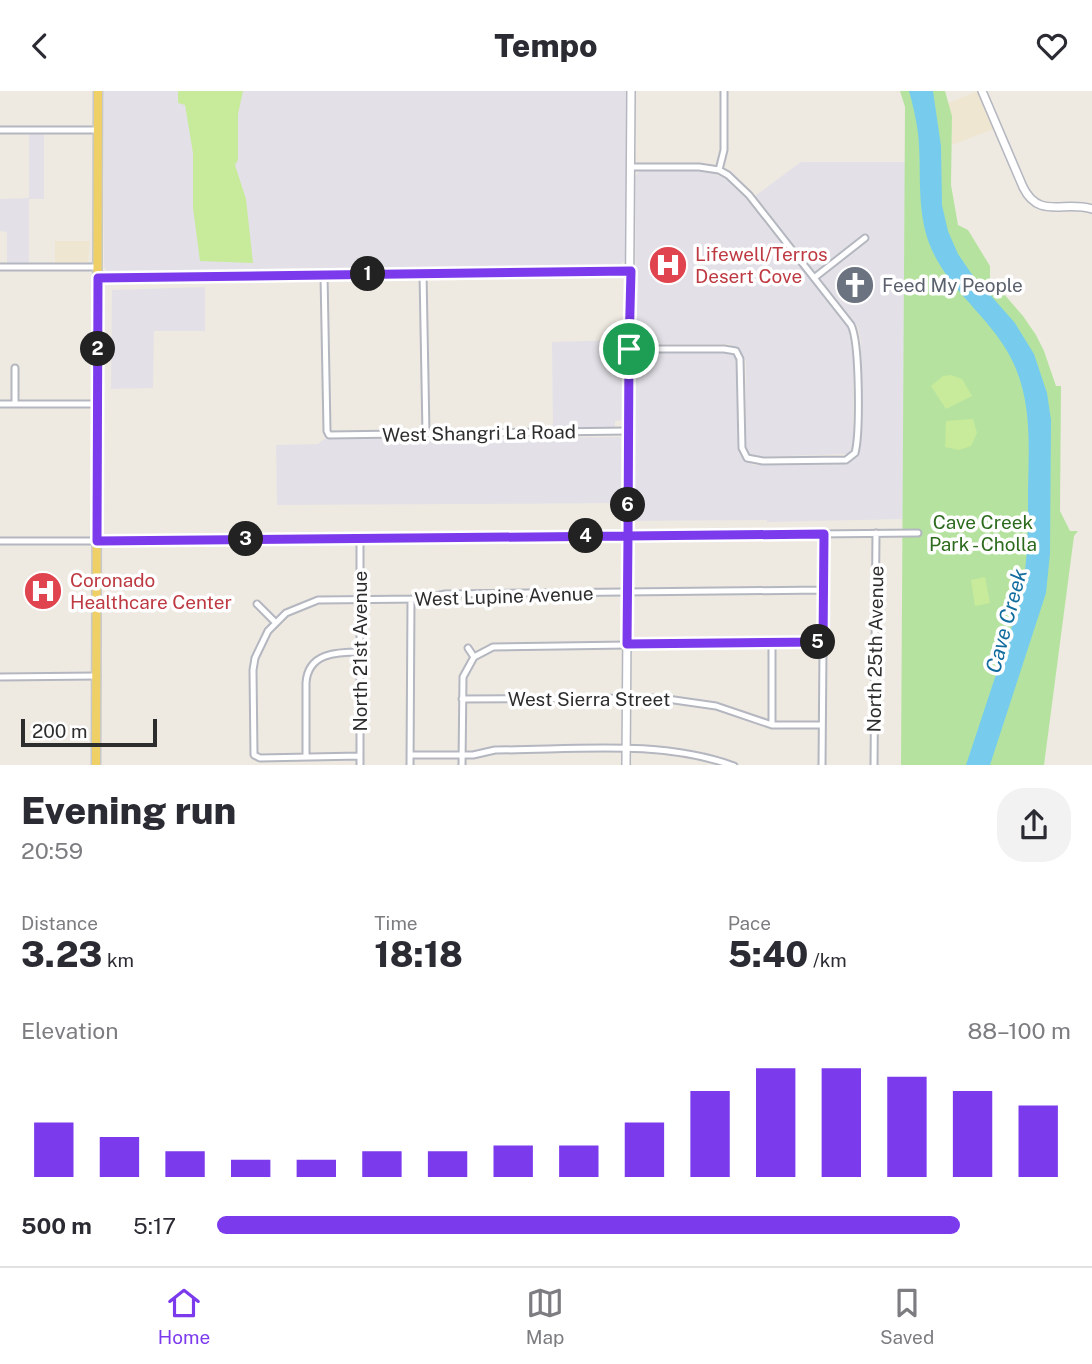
<!DOCTYPE html>
<meta charset="utf-8">
<style>
body{margin:0;font-family:"Public Sans",sans-serif;background:#f2f2f3;color:#2b2b33;height:100vh;display:flex;flex-direction:column;font-size:26px;white-space:nowrap}
*{box-sizing:border-box;margin:0}
p{font-size:23px;color:#7c7c81}
.icon{flex:none;width:38px;height:38px;fill:none;stroke:currentColor;stroke-width:2;stroke-linecap:round;stroke-linejoin:round}
.map{position:relative;height:674px;overflow:hidden}
.side{display:flex;flex-direction:column;background:#fff;flex:1}
.side>*{flex:none}
.scale{position:absolute;left:21px;bottom:18px;width:136px;box-sizing:border-box;padding-left:7px;border:4px solid #2d2d2d;border-top:0;font-size:19px;line-height:24px;white-space:nowrap;color:#2d2d2d;-webkit-text-stroke:5px #fff;paint-order:stroke}
.pin{position:absolute;display:grid;place-items:center;width:60px;height:60px;color:#fff;margin:-30px;border:4px solid #fff;border-radius:50%;box-shadow:0 2px 7px #0007}
.km{position:absolute;width:35px;height:35px;margin:-18px;border-radius:50%;background:#222;color:#fff;font-size:19px;line-height:35px;text-align:center}
.round{display:grid;place-items:center;flex:none;width:74px;height:74px;border-radius:28px;background:#f2f2f3}
.summary{display:flex;align-items:center;justify-content:space-between;height:119px;padding:0 21px}
h1{font-size:38px;font-weight:800;line-height:52px}
.stats{display:grid;grid-template-columns:repeat(3,1fr);gap:10px;height:119px;padding:7px 21px}
.stats div{display:grid;align-content:center}
.stats b{font-size:35px;font-weight:800}
.stats small{font-size:19px;font-weight:400}
.stats p{font-size:19px}
.chart{height:196px;padding:14px 21px}
.chart p{display:flex;justify-content:space-between}
.chart svg{width:100%;height:126px;margin-top:7px;stroke:#7c3aed;stroke-width:6}
ul{padding:0 21px;list-style:none;font-size:23px}
li{display:grid;grid-template-columns:112px 84px 1fr;align-items:center;height:52px}
li i{height:18px;border-radius:9px;background:#7c3aed}
header{display:flex;justify-content:space-between;align-items:center;height:91px;padding:0 21px;background:#fff;font-size:32px;font-weight:800}
.tabs{display:flex;justify-content:space-around;align-items:center;height:98px;border-top:2px solid #e1e1e2;background:#fff;font-size:19px;color:#7c7c81}
.tabs a{display:grid;justify-items:center;gap:4px}
.tabs .current{color:#7c3aed}
.map>svg:first-child{display:block}
.industrial{fill:#e3e1e7}
.education{fill:#efe6d1}
.green{fill:#b5e39f}
.pitch{fill:#c8ea9b}
.water{fill:#77cced}
.lines{fill:none;stroke-linecap:round;stroke-linejoin:round}
.street-casing{stroke:#b4b7c0;stroke-width:9}
.secondary-casing{stroke:#b4b7c0;stroke-width:10}
.primary-casing{stroke:#c8c8c8;stroke-width:11}
.street{stroke:#fff;stroke-width:5}
.secondary{stroke:#fff;stroke-width:7}
.primary{stroke:#eed066;stroke-width:8}
.route-casing{stroke:#fff;stroke-width:14}
.route{stroke:#7c3aed;stroke-width:9}
.labels{text-anchor:middle;dominant-baseline:central;stroke-width:7;stroke-linejoin:round;paint-order:stroke}
.health-label{font-size:19px;fill:#be3a42;stroke:#fff;text-anchor:start}
.worship-label{font-size:19px;fill:#5b616d;stroke:#fff;text-anchor:start}
.street-label{font-size:19px;fill:#2d2d2d;stroke:#fff}
.park-label{font-size:19px;fill:#2c6b1d;stroke:#fff}
.water-label{font-size:21px;font-style:italic;fill:#116c9e;stroke:#fff}
</style>
<header><svg class="icon" aria-label="back" viewBox="0 0 24 24"><path d="M15 5l-7 7 7 7"/></svg>Tempo<svg class="icon" aria-label="heart" viewBox="0 0 24 24"><path d="M12 20l-8-8c-3-5 5-10 8-4 3-6 11-1 8 4z"/></svg></header>
<div class="map">
<svg width="1092" height="675" viewBox="0 0 1092 675">
<rect width="100%" height="100%" fill="#eee9e1"/>
<path class="industrial" d="M104 0H626V168L619 175 109 182 104 176Z
M29 42H44V108H29V173H7V141L0 140V108L29 107Z
M801 71H905L903 428 767 431V429L633 430 634 267 640 262 728 261 736 266 738 357 740 364 747 371 754 374 843 373 850 371 860 361 861 251 858 236 755 105Z
M640 80H701L713 82 732 91 741 99 846 234 851 240 853 252V354L849 363 755 366 750 364 746 356V270L739 258 729 253H642L636 251 635 85Z
M205 196V240H154L153 297 111 298 112 199Z
M624 249 623 329 615 330V337H553L552 251Z
M621 346V412L277 414 276 354 318 353 324 348Z"/>
<path class="education" d="M978 0 994 38 952 54V25L948 12Z
M55 150H90L88 171 55 173Z"/>
<path class="green" d="M900 0H945L952 25 951 94 958 134 968 139 990 175V187L1023 225 1036 244 1044 260 1056 295H1061L1060 420 1070 440H1078L1074 445 1044 674H901L905 16Z"/>
<path class="pitch" d="M178 0H243L238 23V69L235 74 246 108 253 172 200 170 193 117V62L185 14 178 12Z
M951 284 962 288 972 305 946 318 931 295 943 285Z
M973 328 977 342 971 355 959 359 945 356 946 330Z
M985 486 990 512 975 515 971 489Z"/>
<path class="water" d="M909 0H933L941 55 942 114 948 140 958 163 971 182 1015 232 1034 263 1047 302 1051 329 1050 463 1046 502 990 674H966L1020 511C1028 474 1028 438 1028 400 1029 349 1033 300 1004 255 981 219 945 194 929 152 916 116 922 80 918 42 916 28 913 14 909 0Z"/>
<g class="lines">
<g class="street-casing">
<path id="street" d="M0 39H98
M719 79 724 59V0
M0 176H98
M423 182 426 343
M324 184 327 340 329 344 628 340
M98 187 630 180
M814 187 865 147
M629 258H724L736 260 740 268 742 357 747 367 763 370 846 369 855 362C860 343 860 251 851 234L749 104 728 84 719 79 699 76H631
M0 313H98
M15 313V277
M628 445 918 442
M0 450H97
M257 513 275 531
M468 557 474 566
M0 586 97 585
M462 608 660 607 716 615 772 634H822
M772 634V552
M410 664H473L495 659C574 659 659 648 734 675
M360 665 260 667 254 664 253 579 255 567 268 540 286 522 318 509 422 508 445 503 823 499
M306 666V592C308 562 336 561 360 561
M360 675V446
M410 675 411 508
M462 675 463 586 474 566 493 556 823 551
M822 675 824 443
M874 675 876 442"/>
</g>
<g class="secondary-casing">
<path id="secondary" d="M982 0 1023 96C1039 129 1064 109 1092 118
M97 450 628 445
M626 675 631 0"/>
</g>
<g class="primary-casing">
<path id="primary" d="M96 675 98 0"/>
</g>
<use href="#street" class="street"/>
<use href="#secondary" class="secondary"/>
<use href="#primary" class="primary"/>
</g>
<g class="lines">
<g class="route-casing">
<path id="route" d="M629 258 631 180 98 187 97 450 628 445 627 553 823 551 824 443 628 445 629 258"/>
</g>
<use href="#route" class="route"/>
</g>
<defs>
<g id="hospital-disc" transform="scale(2.0125)"><circle r="9.5" fill="#e0444e" stroke="#fff"/><path d="M-5-5h3v3.5h4V-5h3V5h-3V1.5h-4V5h-3Z" fill="#fff"/></g>
<g id="church-disc" transform="scale(2.0125)"><circle r="9.5" fill="#6b7280" stroke="#fff"/><path d="M-1.2-6h2.4v3.5h3.3v2.4h-3.3V6h-2.4V-.1h-3.3v-2.4h3.3Z" fill="#fff"/></g>
</defs>
<g fill-rule="evenodd">
<use href="#hospital-disc" x="668" y="174"/>
<use href="#church-disc" x="855" y="194"/>
<use href="#hospital-disc" x="43" y="500"/>
</g>
<g class="labels">
<g class="health-label">
<text x="695" y="163">Lifewell/Terros<tspan x="695" dy="22">Desert Cove</tspan></text>
<text x="70" y="489">Coronado<tspan x="70" dy="22">Healthcare Center</tspan></text>
</g>
<g class="worship-label">
<text x="882" y="194">Feed My People</text>
</g>
<g class="street-label">
<text transform="translate(479 342) rotate(-1)">West Shangri La Road</text>
<text transform="translate(504 505) rotate(-2)">West Lupine Avenue</text>
<text transform="translate(875 558) rotate(-89)">North 25th Avenue</text>
<text transform="translate(360 560) rotate(-90)">North 21st Avenue</text>
<text x="589" y="608">West Sierra Street</text>
</g>
<g class="park-label">
<text x="983" y="431">Cave Creek<tspan x="983" dy="22">Park - Cholla</tspan></text>
</g>
<g class="water-label">
<text transform="translate(1006 530) rotate(-75)">Cave Creek</text>
</g>
</g>
</svg>
<div class="scale">200 m</div>
<div class="pin" style="left:629px;top:258px;background:#1e9e55"><svg class="icon" aria-label="arrive" viewBox="0 0 24 24"><path d="M6 21V4h12l-3 4 3 4H6"/></svg></div>
<b class="km" style="left:368px;top:183px">1</b>
<b class="km" style="left:98px;top:258px">2</b>
<b class="km" style="left:246px;top:448px">3</b>
<b class="km" style="left:586px;top:445px">4</b>
<b class="km" style="left:818px;top:551px">5</b>
<b class="km" style="left:628px;top:414px">6</b>
</div>
<section class="side">
<div class="summary"><div><h1>Evening run</h1><p>20:59</p></div><a class="round"><svg class="icon" aria-label="share" viewBox="0 0 24 24"><path d="M12 15V3M7 8l5-5 5 5M5 13v7h14v-7"/></svg></a></div>
<div class="stats">
<div><p>Distance</p><b>3.23<small> km</small></b></div>
<div><p>Time</p><b>18:18</b></div>
<div><p>Pace</p><b>5:40<small> /km</small></b></div>
</div>
<div class="chart"><p><span>Elevation</span>88–100 m</p>
<svg viewBox="0 0 160 44" preserveAspectRatio="none"><path d="M5 44V25M15 44V30M25 44V35M35 44V38M45 44V38M55 44V35M65 44V35M75 44V33M85 44V33M95 44V25M105 44V14M115 44V6M125 44V6M135 44V9M145 44V14M155 44V19"/></svg>
</div>
<ul>
<li><b>500 m</b>5:17<i style="width:87%"></i></li>
</ul>
</section>
<nav class="tabs">
<a class="current"><svg class="icon" aria-label="home" viewBox="0 0 24 24"><path d="M3 11l9-7 9 7M6 9v11h12V9"/></svg>Home</a>
<a><svg class="icon" aria-label="map" viewBox="0 0 24 24"><path d="M3 6l6-2 6 2 6-2v14l-6 2-6-2-6 2zM9 4v14M15 6v14"/></svg>Map</a>
<a><svg class="icon" aria-label="saved" viewBox="0 0 24 24"><path d="M7 4h10v16l-5-4-5 4z"/></svg>Saved</a>
</nav>
